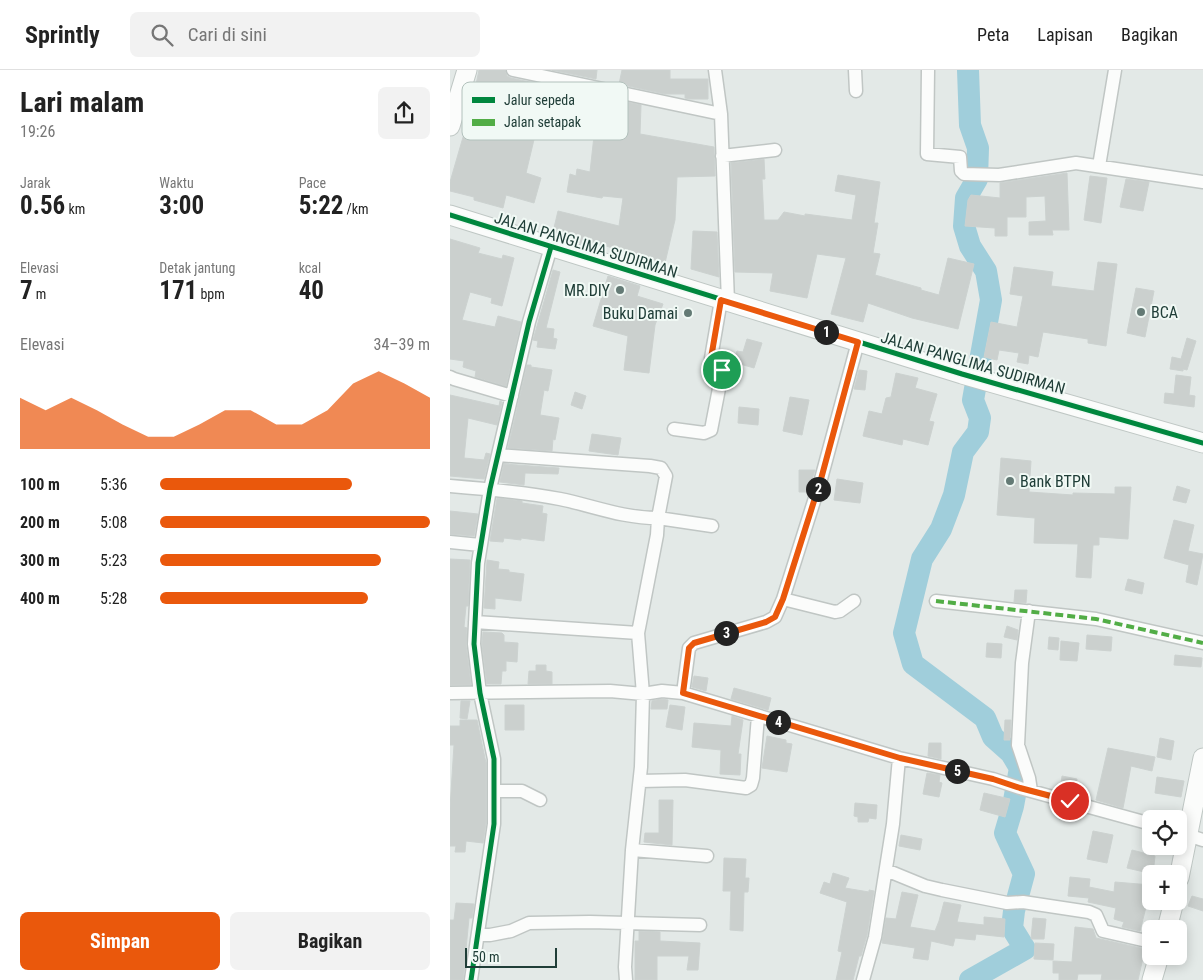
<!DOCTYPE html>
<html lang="id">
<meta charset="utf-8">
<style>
body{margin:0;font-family:"Roboto Condensed",sans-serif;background:#f2f2f2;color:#222;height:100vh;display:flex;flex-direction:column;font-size:19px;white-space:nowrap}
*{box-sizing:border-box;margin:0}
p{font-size:16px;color:#767676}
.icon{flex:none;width:28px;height:28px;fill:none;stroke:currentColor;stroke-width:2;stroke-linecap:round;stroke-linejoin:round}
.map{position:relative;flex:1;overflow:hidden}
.side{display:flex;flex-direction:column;background:#fff;width:450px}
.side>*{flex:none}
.tools{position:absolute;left:692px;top:740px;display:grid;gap:10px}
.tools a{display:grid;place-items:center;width:45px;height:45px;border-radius:8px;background:#fff;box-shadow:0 2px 12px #0003;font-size:25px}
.scale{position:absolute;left:15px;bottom:12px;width:92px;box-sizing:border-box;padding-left:5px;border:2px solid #203e38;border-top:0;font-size:14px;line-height:18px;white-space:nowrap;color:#203e38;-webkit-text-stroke:4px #f1f9f5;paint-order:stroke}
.pin{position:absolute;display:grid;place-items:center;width:42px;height:42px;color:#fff;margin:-21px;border:2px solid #fff;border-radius:50%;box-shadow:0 1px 5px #0007}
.km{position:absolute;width:25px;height:25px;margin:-12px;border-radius:50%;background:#222;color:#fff;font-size:14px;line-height:25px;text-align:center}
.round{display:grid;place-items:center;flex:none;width:52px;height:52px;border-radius:8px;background:#f2f2f2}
.headline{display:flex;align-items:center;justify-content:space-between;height:85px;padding:0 20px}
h1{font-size:28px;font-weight:700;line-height:38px}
.metrics{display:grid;grid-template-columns:repeat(3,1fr);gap:8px;height:85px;padding:5px 20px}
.metrics div{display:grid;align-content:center}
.metrics b{font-size:25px;font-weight:700}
.metrics small{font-size:14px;font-weight:400}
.metrics p{font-size:14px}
.chart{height:140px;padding:10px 20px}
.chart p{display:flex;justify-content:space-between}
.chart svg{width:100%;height:90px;margin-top:5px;fill:#ea580c;opacity:.7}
.action{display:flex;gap:10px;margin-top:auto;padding:10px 20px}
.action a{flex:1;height:58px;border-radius:8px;background:#ea580c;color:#fff;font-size:20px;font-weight:700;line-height:58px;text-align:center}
.action a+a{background:#f2f2f2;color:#222}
ul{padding:0 20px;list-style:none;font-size:16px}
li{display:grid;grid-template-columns:80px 60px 1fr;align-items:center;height:38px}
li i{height:12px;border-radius:6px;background:#ea580c}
header{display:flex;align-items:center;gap:30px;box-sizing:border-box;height:70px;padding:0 25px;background:#fff;border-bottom:1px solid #e0e0e0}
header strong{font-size:24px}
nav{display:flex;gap:28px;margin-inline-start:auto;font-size:18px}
.search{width:350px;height:45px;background:#f2f2f2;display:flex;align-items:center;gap:12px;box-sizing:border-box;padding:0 18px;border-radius:8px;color:#767676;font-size:19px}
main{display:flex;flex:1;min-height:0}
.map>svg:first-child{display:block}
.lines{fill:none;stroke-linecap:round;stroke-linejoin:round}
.river{stroke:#a0cedb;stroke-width:22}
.building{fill:#cbd0ce;stroke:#ccd2d0}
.street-casing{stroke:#c0c6c4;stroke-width:15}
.secondary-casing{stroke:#bfc7c4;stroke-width:21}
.street{stroke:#fbfcfb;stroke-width:12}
.secondary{stroke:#fbfcfb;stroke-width:19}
.quiet{stroke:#52ad46;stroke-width:4;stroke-dasharray:8 4;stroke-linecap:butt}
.cycleway-casing{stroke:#f1f9f5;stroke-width:8}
.cycleway{stroke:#00873e;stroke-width:5}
.route-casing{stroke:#fff;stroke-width:10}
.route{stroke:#ea580c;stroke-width:6}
.poi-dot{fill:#647a75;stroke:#f1f9f5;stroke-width:2}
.labels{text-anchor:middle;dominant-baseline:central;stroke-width:4;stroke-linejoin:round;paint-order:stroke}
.street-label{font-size:16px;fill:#203e38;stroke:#f1f9f5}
.poi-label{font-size:16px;fill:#203e38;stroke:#f1f9f5;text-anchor:end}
.key{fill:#f1f9f5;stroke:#b2c1bc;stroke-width:1}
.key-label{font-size:14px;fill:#203e38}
</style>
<header>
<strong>Sprintly</strong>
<div class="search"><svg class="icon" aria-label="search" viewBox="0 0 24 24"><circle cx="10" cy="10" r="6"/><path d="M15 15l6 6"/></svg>Cari di sini</div>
<nav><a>Peta</a><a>Lapisan</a><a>Bagikan</a></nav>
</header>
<main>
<section class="side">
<div class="headline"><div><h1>Lari malam</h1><p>19:26</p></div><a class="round"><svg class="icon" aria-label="share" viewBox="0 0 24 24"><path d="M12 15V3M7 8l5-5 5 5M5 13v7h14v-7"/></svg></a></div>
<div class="metrics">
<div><p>Jarak</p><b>0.56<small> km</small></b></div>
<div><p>Waktu</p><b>3:00</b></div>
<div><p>Pace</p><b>5:22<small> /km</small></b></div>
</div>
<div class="metrics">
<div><p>Elevasi</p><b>7<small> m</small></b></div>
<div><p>Detak jantung</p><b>171<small> bpm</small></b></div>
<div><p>kcal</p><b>40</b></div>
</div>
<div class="chart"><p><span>Elevasi</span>34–39 m</p>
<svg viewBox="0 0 160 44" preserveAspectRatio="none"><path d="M0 44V19L10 25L20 19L30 25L40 32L50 38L60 38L70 32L80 25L90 25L100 32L110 32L120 25L130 12L140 6L150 12L160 19V44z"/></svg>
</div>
<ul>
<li><b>100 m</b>5:36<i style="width:71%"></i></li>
<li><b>200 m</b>5:08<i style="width:100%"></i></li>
<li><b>300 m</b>5:23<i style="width:82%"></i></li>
<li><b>400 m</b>5:28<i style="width:77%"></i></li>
</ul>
<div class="action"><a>Simpan</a><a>Bagikan</a></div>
</section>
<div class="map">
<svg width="753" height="910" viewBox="0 0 753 910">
<rect width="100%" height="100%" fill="#e3e9e7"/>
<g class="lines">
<path class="river" d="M518 0 520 55 528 78 527 109 516 128 514 156 520 176 536 201 541 230 523 330 530 348 528 362 513 382 504 425 491 459 472 489 454 563 463 594 535 648 543 667 561 683 570 698 563 736 555 763 574 804 564 841 562 858 575 879 520 910"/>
</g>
<path class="building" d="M29 0H55L57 6 61 8 141 25 140 33 164 37 166 30 191 35 190 64 264 77 265 106 227 107 225 150 215 193 149 174V176L133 174 109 167 110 164 103 162 108 141 169 156 173 128 153 126 152 128 117 122 120 104 126 106 127 99 140 102 144 66 139 65 141 52 100 46 97 59 87 57 76 103 91 108 84 133 56 125 53 138 24 130V127L0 121V112L20 43Z
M102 0H147L146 9Z
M172 0H220V9H258V29H240L235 28V24H215L169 14Z
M314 89 315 109H312L314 150H328L334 142 355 146V144L402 150 406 125 385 121 388 105 430 112 424 153H428L423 183 430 184 425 205 471 218V220L489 225 498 188 524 194 508 259 462 248 418 233 413 252 381 244 396 188 367 184 357 228 320 221 323 203 285 202 281 93Z
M617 103 619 160H602L603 165H579V152L596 151 595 126 576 127V147H557V166H545V158L515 156 518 130 521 125 550 128V113Z
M640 106 657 108 651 153 634 150Z
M676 109 699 112 693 141 670 137Z
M243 161 267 162 269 207 241 199Z
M0 169 30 178 28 183 52 189 53 185 64 188 52 236 41 233 42 228 20 222 12 250 45 257 48 246 71 252 56 316 25 307 26 301 13 297 14 291 0 289Z
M648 192 667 194 656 276 638 273V269L593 262 588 287 579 285 578 294 567 292 569 283 549 280 547 290 534 287 541 252 567 257 573 226 560 224 564 197 603 202 601 216 644 221Z
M103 200 110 202 96 258 104 259 103 268 107 269 105 279 87 277 88 271 83 270Z
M158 206 190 216 187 226 213 234 205 255 199 303 174 300 178 266 143 256Z
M686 218 704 221 695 267 677 263Z
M737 268 746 271 737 300 733 299V301L720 299 722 287 731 289Z
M297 269 312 273 304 298 283 292 287 281 293 282Z
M77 295H81V297L102 300 98 321 94 320 90 345 109 348 105 370 103 369 102 381 58 378Z
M409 300 417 301 415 320 404 319Z
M446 303 468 308 465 318 487 324 479 351 484 352 478 375 453 369 452 375 413 366 419 341 432 344 436 328 441 327Z
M726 305 741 307 739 325 745 326 744 337 714 333 715 323 724 324Z
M125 322 136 326 132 339 121 335Z
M0 325 49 336 50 331 52 332 47 355 18 348 14 388 34 390 36 383 40 384 34 409 0 406Z
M340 327 359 330 352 365 333 361Z
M289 337 309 339 308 355 288 353Z
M142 364 171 368 168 385 139 381Z
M551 388 581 391 579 422 623 425V423L665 424V417H681L678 469 649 467V475H643L641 508 626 507 628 474 584 473 585 448 547 445Z
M54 394 109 398 108 404 75 403 74 415 50 412Z
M349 400H365L358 422H349Z
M387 409 413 413 410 433 384 430Z
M727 416 740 420 736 433 723 430Z
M47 428 72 431V433L93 436 92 443 97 444 94 471 71 468V470L54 468 53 472 40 471Z
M0 441 28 444 24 466 0 464Z
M724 450 744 455 738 481 753 484 747 515 736 512 739 495 714 488Z
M0 489 20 490 18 536H16L14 557 17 558 16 575 21 615H0Z
M37 490 49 492 48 499 59 500V502L74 504 71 531 45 528V539L34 538Z
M678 509 694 513 692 524 675 520Z
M565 520H577L576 533 564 532Z
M557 556 568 560 567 570 554 567Z
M33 562 52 563 54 565V572L68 573 67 592 56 591V601H52L51 614H37L32 574Z
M637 565 662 567 661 581 636 579Z
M599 567 609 568 608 580 598 579Z
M611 571 629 573 627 591 610 590Z
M537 573 552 574 551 588 536 587Z
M725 585 752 588 751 597 724 595Z
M86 595H96V601L102 602V614H78L79 601H86Z
M244 606 258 608 256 621 242 617Z
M284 618 321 628 318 640 281 629Z
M211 629 218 630 217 639H201L202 631Z
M11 631H20L17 649 10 648Z
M55 635H74V660H55Z
M220 635 235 637 232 660 216 657Z
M282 646 293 650 288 684H291L290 705 270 704 271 680 242 677 244 653 281 656Z
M10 650H27L36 693V753L33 773 16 771 15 782H5L6 776H0V738L4 675H0V656H10Z
M555 650H561L560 670H554Z
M317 666 336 670V673L342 674 337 702 312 698Z
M710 668 724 671 721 690 707 687Z
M479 673H491V689L478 686Z
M658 678 705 687 702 701 681 696 673 738 646 730Z
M477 703 490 705 489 712 492 713 489 727 473 724Z
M612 706 627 709 625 725 610 721Z
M707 707 734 711 731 727 705 723Z
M534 723 560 729 555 747 530 740Z
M209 730H223L222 775 194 772 195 763H209Z
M405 733 427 735 426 749 419 748 418 752H408V747L404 746Z
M643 761 663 765 657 793 637 789Z
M451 765 472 769 470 780 449 776Z
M682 780 705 786 703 804 677 798Z
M274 788 296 789 295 808H299L298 822H294L293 861 280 860 281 821H273Z
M383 803 399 808 395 818 419 822V820L424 821 417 865 411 886H409L403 910H386L392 882 388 881 397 832 370 823 374 812 380 814Z
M620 807 640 809 639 817 664 822 665 812 701 815 700 834 697 833 690 861 672 857 674 852 664 849 666 838 638 832 639 828 618 826Z
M452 822 468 825 460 857 485 861 489 851 494 832 511 835 507 852 534 855V847L555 849 554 867 526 864 525 870 505 868 503 876 481 871 478 890 463 888 465 878 432 873 436 848 446 849Z
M742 826 753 829V841L738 836Z
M6 833 24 834 22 848H19L16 879H17L13 910H0V850H4Z
M583 848 596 849 594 869H581Z
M625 857 643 859 646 868 695 879 688 910H651L652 904H628L627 910H609V903H603V891L622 892Z
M189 861 210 862V871L250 873 248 900H237L239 886H207V910H185V871H189Z
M585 873 604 874 603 890 584 889Z"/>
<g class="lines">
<g class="street-casing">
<path id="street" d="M63 0 271 44
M265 0 271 44 278 232
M405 0 406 21
M478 0 477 84 510 87 511 101 514 104 549 105 626 93 753 112
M272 86 325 80
M649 96 665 0
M0 307 4 309 62 326
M224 359 254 363 261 360 272 303V298L263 291 261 288 271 230
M48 385 200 396 211 398 216 406 208 448 262 456
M0 416C37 419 74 422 110 429 144 436 172 448 208 448L207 465 188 563 193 624 191 697 182 780 175 897 176 910
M0 472 30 475
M333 529 385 542 390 541 404 531
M486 531 646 549 753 573
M579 541 572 593 568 675 579 708 581 721
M25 552 188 563
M0 623 160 621 193 624 212 621 233 623 449 688 543 709 570 718 701 754
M233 623 239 578 244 573 316 552 325 547 333 529 371 409 408 272
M190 711 235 710 296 718 301 715 303 708 308 646
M44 721H72L90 730
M731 763 753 770
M182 780 257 786
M436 800 475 816 492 820 557 833 573 832 639 842 646 845 653 861 701 872
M28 865H40L61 861 79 853 140 852 250 855
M21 910 44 754V689L30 623 24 574 28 493 40 419 79 252 101 177
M413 910 425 867 443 754 449 688"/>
</g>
<g class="secondary-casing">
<path id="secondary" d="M0 56 17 0
M0 145 512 304 753 373
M729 808 753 688
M717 859 724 831
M702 910 709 886"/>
</g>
<use href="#street" class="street"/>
<use href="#secondary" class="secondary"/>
<path class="quiet" d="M486 531 646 549 753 573"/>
<g class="cycleway-casing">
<path id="cycleway" d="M0 145 512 304 753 373
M21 910 44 754V689L30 623 24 574 28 493 40 419 79 252 101 177"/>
</g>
<use href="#cycleway" class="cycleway"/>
</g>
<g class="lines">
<g class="route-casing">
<path id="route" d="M272 300C270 294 262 294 261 288L271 230 408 272 371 409 333 529 325 547 316 552 244 573 239 578 233 623 450 688 543 709 570 718 620 731"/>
</g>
<use href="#route" class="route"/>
</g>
<g class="poi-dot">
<circle cx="170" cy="220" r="5"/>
<circle cx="691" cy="242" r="5"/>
<circle cx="238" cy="243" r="5"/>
<circle cx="560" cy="411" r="5"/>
</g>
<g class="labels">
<g class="street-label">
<text transform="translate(136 175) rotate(17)">JALAN PANGLIMA SUDIRMAN</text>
<text transform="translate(523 293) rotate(16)">JALAN PANGLIMA SUDIRMAN</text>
</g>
<g class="poi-label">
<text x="160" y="220">MR.DIY</text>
<text x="701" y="242" text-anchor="start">BCA</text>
<text x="228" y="243">Buku Damai</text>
<text x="570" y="411" text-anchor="start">Bank BTPN</text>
</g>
</g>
<rect x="12" y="12" width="166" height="58" rx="8" class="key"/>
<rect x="22" y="27" width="23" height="6" fill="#00873e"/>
<rect x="22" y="49" width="23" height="7" fill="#52ad46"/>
<g class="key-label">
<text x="54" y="35">Jalur sepeda</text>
<text x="54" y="57">Jalan setapak</text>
</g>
</svg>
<div class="tools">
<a><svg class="icon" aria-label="locate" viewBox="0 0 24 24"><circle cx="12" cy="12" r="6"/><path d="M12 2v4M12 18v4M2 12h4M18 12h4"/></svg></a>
<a>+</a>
<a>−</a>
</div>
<div class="scale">50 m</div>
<div class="pin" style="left:272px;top:300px;background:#1e9e55"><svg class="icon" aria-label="arrive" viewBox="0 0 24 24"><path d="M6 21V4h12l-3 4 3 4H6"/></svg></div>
<div class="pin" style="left:620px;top:731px;background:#d93025"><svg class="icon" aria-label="check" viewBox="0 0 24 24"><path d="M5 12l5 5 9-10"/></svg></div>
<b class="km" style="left:376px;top:262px">1</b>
<b class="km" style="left:368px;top:419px">2</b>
<b class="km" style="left:276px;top:563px">3</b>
<b class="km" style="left:328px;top:652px">4</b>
<b class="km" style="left:507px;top:701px">5</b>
</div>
</main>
